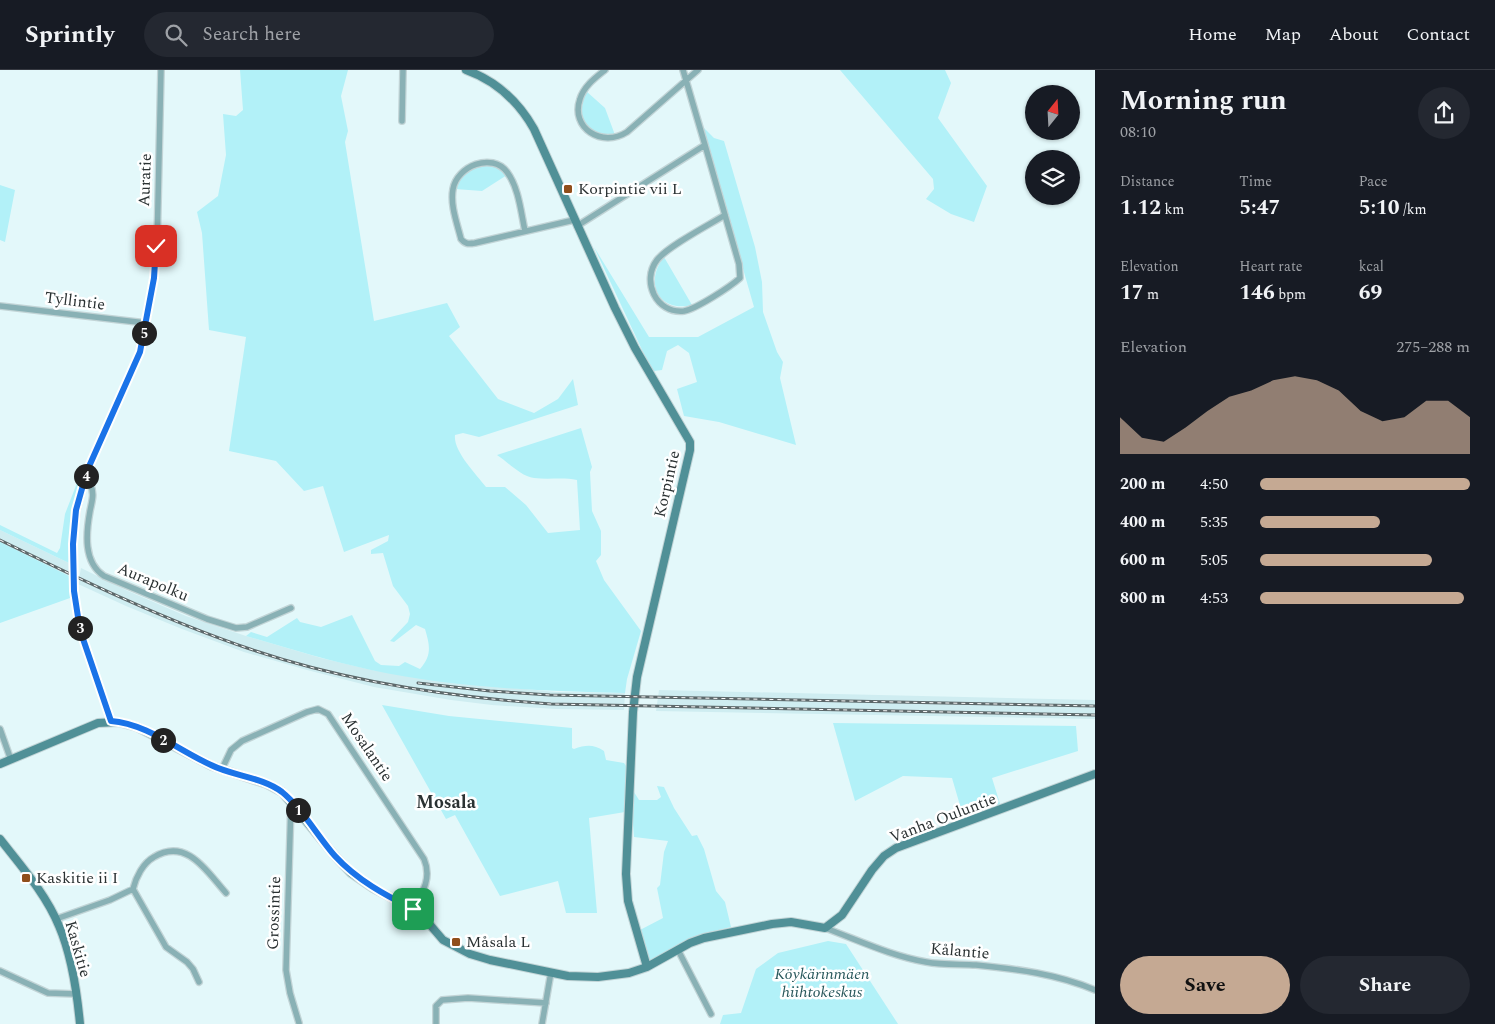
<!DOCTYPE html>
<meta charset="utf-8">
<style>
body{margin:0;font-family:Spectral,serif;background:#242831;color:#f1f3f6;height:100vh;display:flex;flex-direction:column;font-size:19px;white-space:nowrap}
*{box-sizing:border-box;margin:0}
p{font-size:16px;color:#9ea1a6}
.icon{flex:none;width:28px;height:28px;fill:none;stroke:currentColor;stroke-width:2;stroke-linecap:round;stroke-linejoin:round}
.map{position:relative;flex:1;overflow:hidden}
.sheet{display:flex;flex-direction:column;background:#171b24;width:400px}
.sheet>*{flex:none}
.needle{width:32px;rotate:18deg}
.tools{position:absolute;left:1025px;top:15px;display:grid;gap:10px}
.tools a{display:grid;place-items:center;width:55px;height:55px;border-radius:50%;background:#171b24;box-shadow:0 1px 4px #0004;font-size:25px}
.pin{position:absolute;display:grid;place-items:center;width:42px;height:42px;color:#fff;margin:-21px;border-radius:10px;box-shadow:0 2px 8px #0006}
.km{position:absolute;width:25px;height:25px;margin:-12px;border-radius:50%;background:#222;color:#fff;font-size:14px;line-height:25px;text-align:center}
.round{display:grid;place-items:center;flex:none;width:52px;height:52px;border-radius:26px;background:#242831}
.overview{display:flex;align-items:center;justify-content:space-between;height:85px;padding:0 25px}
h1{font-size:28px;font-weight:700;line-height:38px}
.figures{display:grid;grid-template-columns:repeat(3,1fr);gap:8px;height:85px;padding:5px 25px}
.figures div{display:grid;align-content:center}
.figures b{font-size:21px;font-weight:700}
.figures small{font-size:14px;font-weight:400}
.figures p{font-size:14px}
.chart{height:140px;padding:10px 25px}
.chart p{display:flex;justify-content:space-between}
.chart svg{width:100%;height:90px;margin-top:5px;fill:#c5a993;opacity:.7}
.button{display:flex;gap:10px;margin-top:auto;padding:10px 25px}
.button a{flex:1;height:58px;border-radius:30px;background:#c5a993;color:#111;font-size:20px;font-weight:700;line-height:58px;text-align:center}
.button a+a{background:#242831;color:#f1f3f6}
ul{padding:0 25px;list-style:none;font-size:16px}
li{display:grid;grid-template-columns:80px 60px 1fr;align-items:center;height:38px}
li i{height:12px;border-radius:6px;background:#c5a993}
header{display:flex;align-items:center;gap:30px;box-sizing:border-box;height:70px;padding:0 25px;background:#171b24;border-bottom:1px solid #363941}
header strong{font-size:24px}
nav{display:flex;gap:28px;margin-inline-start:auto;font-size:18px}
.search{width:350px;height:45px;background:#242831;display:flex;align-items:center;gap:12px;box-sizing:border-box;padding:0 18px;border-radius:28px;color:#9ea1a6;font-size:19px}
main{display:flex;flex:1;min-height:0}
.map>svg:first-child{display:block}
.built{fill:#cfedf1}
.green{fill:#b2f1f8}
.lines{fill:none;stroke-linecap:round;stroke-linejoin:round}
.street-casing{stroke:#c2d4d6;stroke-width:8}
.secondary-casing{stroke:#c2d4d6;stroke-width:10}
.street{stroke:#89b1b5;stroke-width:5.5}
.secondary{stroke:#509097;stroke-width:8}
.rail-casing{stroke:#5d686a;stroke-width:3}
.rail{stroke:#fff;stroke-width:1;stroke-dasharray:4;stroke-linecap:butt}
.route-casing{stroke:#fff;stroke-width:10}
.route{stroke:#1a73e8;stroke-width:6}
.poi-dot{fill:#904e1b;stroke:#fff;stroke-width:2}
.labels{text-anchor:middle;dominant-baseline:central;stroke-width:5;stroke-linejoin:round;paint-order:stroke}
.street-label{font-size:16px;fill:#2a3132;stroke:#fff}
.poi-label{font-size:16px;fill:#2a3132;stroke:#fff;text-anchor:start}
.park-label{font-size:16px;font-style:italic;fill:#29585c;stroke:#fff}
.neighbourhood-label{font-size:18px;font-weight:bold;fill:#2a3132;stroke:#fff}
</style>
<header>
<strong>Sprintly</strong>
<div class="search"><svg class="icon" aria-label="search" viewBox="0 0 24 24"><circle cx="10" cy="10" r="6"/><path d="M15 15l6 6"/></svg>Search here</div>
<nav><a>Home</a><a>Map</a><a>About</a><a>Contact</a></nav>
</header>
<main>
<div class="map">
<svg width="1095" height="954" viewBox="0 0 1095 954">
<rect width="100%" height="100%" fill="#e3f8fa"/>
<path class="built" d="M0 460 69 493V506L0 472Z
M81 498 128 521 186 546 246 566 321 588 372 600 448 612 557 622 625 623 624 640 556 639 492 635 451 630 374 617 307 600 244 582 182 559 126 536 78 514Z
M659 620 1095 630V649L656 641Z"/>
<path class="green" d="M240 0H348L341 26 348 61 345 72 374 251 447 233 460 257 449 266 498 329 534 343 558 329 573 309 578 335 479 367 463 363 455 365C453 381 476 404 486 417H505L526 435 548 463 580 460 577 410C563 407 549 410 534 408 520 406 508 392 497 385L581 358 592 397 590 402 592 441 601 461V485L596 491 604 510 641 561 627 609 625 623C541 621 454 618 371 600 329 591 287 578 246 566L251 562 267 567 297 548 300 552 321 557 352 545 375 591 381 595 399 596 405 592 420 599C432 585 430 576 425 559L416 555 394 572 390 571 408 552 410 544 408 536 393 516 383 483 371 484V480L388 471 389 465 344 482 323 416 304 421 276 391 229 381 246 267 209 260 202 163 197 142 218 126 226 85 223 44 236 46 243 40Z
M840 0H945L951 13 938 48 987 116 974 152 951 144 926 129 934 119 933 109Z
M586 21 605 38 615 65C583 67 576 48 586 21Z
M702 56 714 68 724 71 755 177 762 212 763 242 777 282 783 292 780 308 796 375 719 352 684 346 677 319 697 312 689 283 678 275 667 281 662 300 654 301 650 297 594 177 649 267H698L754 237Z
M489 94 499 97 507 105 482 121 455 119C459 101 473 97 489 94Z
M0 115 15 120 5 172 0 170Z
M664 187 692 235C658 243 644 212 664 187Z
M77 413 79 414 69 493 0 460V455L57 483 60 478 65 444Z
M0 472 69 506 70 528 0 553Z
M382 635 449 646 572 658V678L574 679C586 675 593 674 604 681L606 690 624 693 626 696 625 742 589 748 597 843H566L558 811 500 826 455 745 446 749Z
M833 653 1076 656 1078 681 992 708 1001 737 964 749 952 708 903 706 855 731Z
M657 716 664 717 674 738 692 766 697 765 704 779 716 821 725 832 731 857 710 862 688 870 650 893 640 860 663 848 657 818 660 815 664 782 668 771 634 767 632 741 634 722 639 730H657L661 727Z
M828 871 846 874 898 954H720L723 945 741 943 756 899 778 883Z"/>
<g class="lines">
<g class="street-casing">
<path id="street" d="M605 0C595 8 584 16 580 29 570 58 602 78 627 62L698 0
M402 51 403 0
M705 75 739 194 740 208C730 217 696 239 684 241 656 244 641 211 657 190 668 176 709 155 725 145
M577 156 705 75 683 0
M525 161C521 143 519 118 507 102 492 82 457 96 453 119 450 135 457 153 461 169 465 174 468 174 475 173L574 150
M0 236 146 253
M84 411 90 414C95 423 92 431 90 441 86 463 83 492 104 506L207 549 236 558 247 557 291 538
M111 651 80 560 74 521 73 474 77 440 87 401 140 282 146 253 154 208 157 176 161 0
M0 659 11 690
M222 699 231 680 242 671 307 642 318 639 328 644 424 789C432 808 423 822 413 839
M291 732 286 900 290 923 299 953
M133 819 166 877 187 892 193 899 199 912
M56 849 110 830 133 819C136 807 143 793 154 787 187 767 207 802 226 823
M825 858C858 870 891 886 926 892 942 895 960 894 976 895 1017 899 1057 904 1095 920
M678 880 711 944
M0 901 48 923 76 924
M436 954V936L442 930 468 928 546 933
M542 954 551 902"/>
</g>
<g class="secondary-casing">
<path id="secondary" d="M466 0C497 11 518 31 534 59L615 238 635 278 690 372V380L637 607 633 642 626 804 628 831 647 897
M0 694 98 653 118 652 137 657 212 696 267 714 282 722 335 786 351 803 373 818 413 839 425 849 443 870 470 884 490 890 568 906 598 907 629 903 647 897 690 873 704 868 772 854 791 852 825 858 842 845 872 800 884 786 896 778 1095 704
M0 769C21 796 46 824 59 856 72 886 77 922 80 954"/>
</g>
<use href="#street" class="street"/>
<use href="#secondary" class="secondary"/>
<g class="rail-casing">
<path id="rail" d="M0 470C82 510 164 550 250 579 347 612 449 627 551 634L1095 645
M418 613 490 621 550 625 1095 636"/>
</g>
<use href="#rail" class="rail"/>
</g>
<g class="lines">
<g class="route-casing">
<path id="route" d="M156 176 154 208 140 282 87 401 76 440 73 474 74 521 80 560 111 651C145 653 180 681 211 695 233 706 262 707 282 722 302 738 318 767 335 786 357 810 385 825 413 839"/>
</g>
<use href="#route" class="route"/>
</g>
<g class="poi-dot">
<rect x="563" y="114" width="10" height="10" rx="2.5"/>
<rect x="21" y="803" width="10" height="10" rx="2.5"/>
<rect x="451" y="867" width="10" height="10" rx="2.5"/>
</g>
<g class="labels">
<g class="street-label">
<text transform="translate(145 110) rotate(-88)">Auratie</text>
<text transform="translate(75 231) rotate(7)">Tyllintie</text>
<text transform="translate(667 414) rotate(-77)">Korpintie</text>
<text transform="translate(153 512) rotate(23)">Aurapolku</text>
<text transform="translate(367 677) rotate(56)">Mosalantie</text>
<text transform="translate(943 748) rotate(-21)">Vanha Ouluntie</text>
<text transform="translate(274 843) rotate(-88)">Grossintie</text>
<text transform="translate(78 879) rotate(74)">Kaskitie</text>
<text transform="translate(960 881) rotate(5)">Kålantie</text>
</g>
<g class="poi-label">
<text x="578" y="119">Korpintie vii L</text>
<text x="36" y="808">Kaskitie ii I</text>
<text x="466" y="872">Måsala L</text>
</g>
<g class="park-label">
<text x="822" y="904">Köykärinmäen<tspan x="822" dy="18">hiihtokeskus</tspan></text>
</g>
<g class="neighbourhood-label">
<text x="446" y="732">Mosala</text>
</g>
</g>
</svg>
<div class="tools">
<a><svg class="needle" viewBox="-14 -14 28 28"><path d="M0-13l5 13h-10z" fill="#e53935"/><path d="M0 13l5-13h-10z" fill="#9ea1a6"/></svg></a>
<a><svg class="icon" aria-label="layers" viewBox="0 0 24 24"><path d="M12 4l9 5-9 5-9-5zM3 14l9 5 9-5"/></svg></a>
</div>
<div class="pin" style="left:413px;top:839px;background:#1e9e55"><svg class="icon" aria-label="arrive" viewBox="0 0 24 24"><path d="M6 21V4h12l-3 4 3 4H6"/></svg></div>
<div class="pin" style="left:156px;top:176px;background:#d93025"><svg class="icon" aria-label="check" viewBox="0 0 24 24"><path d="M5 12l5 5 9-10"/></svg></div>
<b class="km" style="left:298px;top:740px">1</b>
<b class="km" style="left:163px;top:670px">2</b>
<b class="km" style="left:80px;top:558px">3</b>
<b class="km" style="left:86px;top:406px">4</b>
<b class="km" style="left:144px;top:263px">5</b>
</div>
<section class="sheet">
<div class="overview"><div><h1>Morning run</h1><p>08:10</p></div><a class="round"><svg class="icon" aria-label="share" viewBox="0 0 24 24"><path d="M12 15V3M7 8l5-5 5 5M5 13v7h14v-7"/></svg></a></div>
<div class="figures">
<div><p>Distance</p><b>1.12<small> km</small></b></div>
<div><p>Time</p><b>5:47</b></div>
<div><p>Pace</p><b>5:10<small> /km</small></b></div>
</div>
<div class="figures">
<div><p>Elevation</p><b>17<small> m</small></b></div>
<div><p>Heart rate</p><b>146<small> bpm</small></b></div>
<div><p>kcal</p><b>69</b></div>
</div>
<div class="chart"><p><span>Elevation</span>275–288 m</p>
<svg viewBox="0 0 160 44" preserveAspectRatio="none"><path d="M0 44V26L10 36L20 38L30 31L40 23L50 16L60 13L70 8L80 6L90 8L100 13L110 23L120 28L130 26L140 18L150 18L160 26V44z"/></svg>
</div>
<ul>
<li><b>200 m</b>4:50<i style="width:100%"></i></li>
<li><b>400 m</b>5:35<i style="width:57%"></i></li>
<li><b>600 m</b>5:05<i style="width:82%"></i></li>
<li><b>800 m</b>4:53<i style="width:97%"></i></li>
</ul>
<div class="button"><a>Save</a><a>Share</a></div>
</section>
</main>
